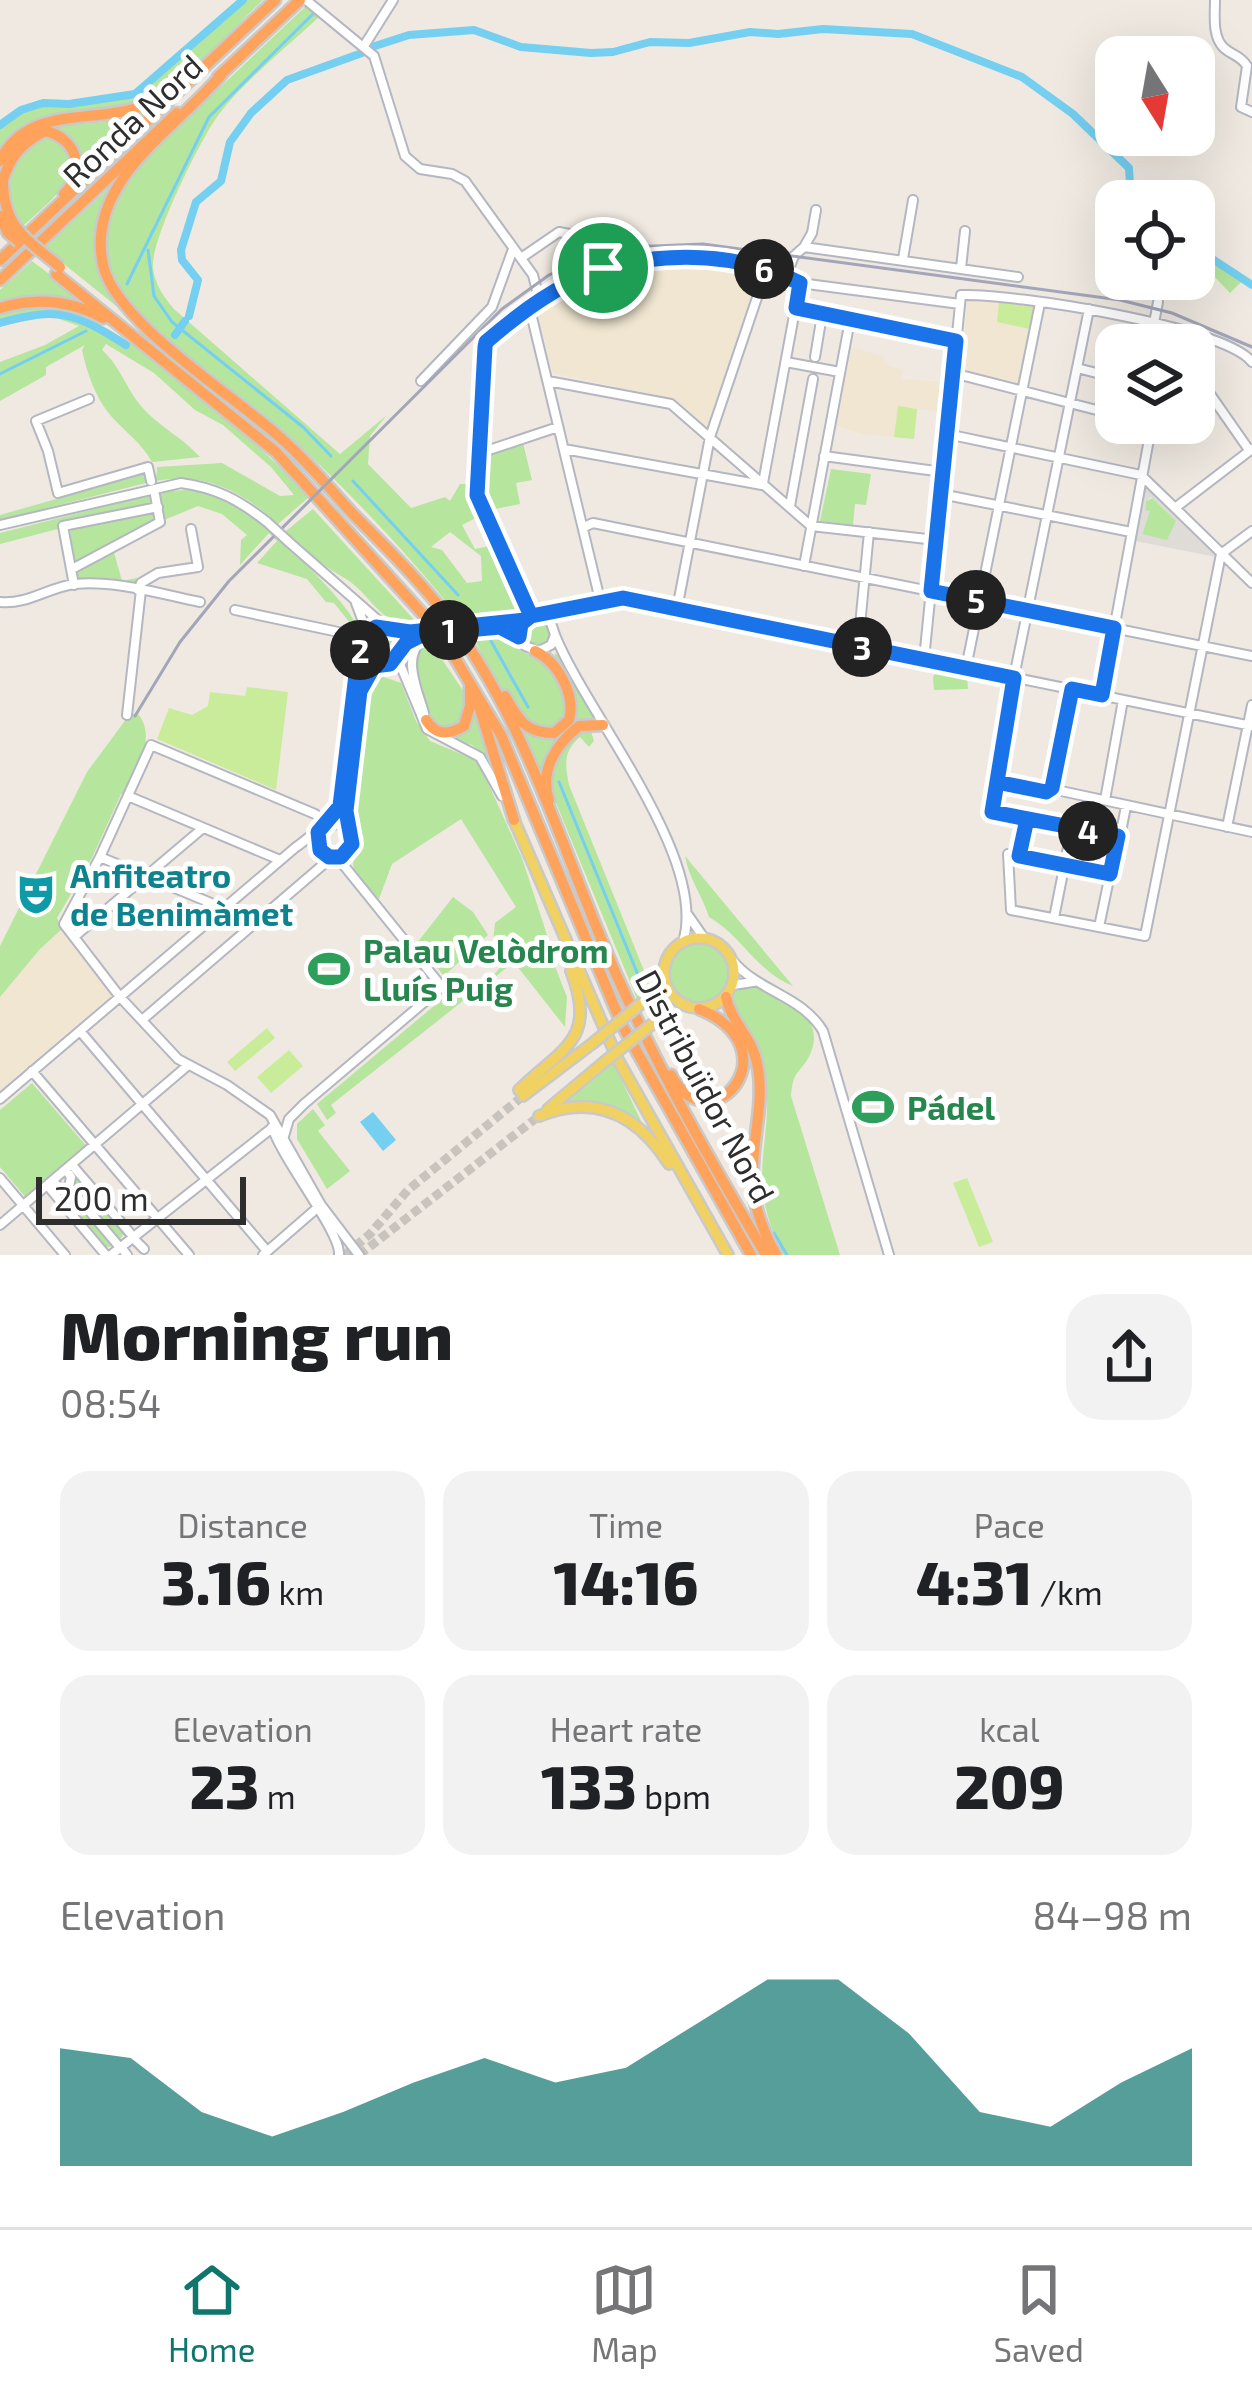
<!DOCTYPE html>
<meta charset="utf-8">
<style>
body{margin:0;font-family:"Exo 2",sans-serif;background:#f2f2f2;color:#202124;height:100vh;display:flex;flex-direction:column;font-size:45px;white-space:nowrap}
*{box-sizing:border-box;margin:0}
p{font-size:39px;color:#757577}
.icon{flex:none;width:66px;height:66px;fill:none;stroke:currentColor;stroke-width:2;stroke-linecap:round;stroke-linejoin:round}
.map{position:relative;height:1255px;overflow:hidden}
.drawer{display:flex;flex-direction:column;background:#fff;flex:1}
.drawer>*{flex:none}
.needle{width:78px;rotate:169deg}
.controls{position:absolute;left:1095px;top:36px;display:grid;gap:24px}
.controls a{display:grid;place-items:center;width:120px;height:120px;border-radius:24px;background:#fff;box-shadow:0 12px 48px #0002;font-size:60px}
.scale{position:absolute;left:36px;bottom:30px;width:210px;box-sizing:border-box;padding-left:12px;border:6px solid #2e2e2e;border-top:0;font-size:33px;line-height:42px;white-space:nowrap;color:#2e2e2e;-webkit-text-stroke:9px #fff;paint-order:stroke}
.pin{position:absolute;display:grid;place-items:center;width:102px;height:102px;color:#fff;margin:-51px;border:6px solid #fff;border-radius:50%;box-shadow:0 3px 12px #0007}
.km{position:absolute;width:60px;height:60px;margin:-30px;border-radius:50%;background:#222;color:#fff;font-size:33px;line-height:60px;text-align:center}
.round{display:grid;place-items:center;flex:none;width:126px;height:126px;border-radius:36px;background:#f2f2f2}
.headline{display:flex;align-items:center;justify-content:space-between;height:204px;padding:0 60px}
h1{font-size:66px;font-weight:800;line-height:90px}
.stats{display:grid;grid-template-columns:repeat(3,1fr);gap:18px;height:204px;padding:12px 60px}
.stats div{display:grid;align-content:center;border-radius:30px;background:#f2f2f2;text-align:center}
.stats b{font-size:60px;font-weight:800}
.stats small{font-size:33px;font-weight:400}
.stats p{font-size:33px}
.chart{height:336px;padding:24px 60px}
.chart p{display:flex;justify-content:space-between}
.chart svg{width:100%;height:216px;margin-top:12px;fill:#0f766e;opacity:.7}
.dock{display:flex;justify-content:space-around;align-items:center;height:168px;border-top:3px solid #e0e0e0;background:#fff;font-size:33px;color:#757577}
.dock a{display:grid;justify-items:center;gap:6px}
.dock .on{color:#0f766e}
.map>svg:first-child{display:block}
.education{fill:#f0e6d1}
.green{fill:#b6e59e;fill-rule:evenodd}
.pitch{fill:#c9ec9a}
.plaza{fill:#dfdcd8;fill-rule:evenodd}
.water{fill:#75cff0}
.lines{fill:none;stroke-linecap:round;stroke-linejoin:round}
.stream{stroke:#75cff0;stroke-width:3}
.canal{stroke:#75cff0;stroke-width:8}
.major-tunnel{stroke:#c8c4bd;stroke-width:9;stroke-dasharray:9 4.5;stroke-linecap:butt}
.minor-casing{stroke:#b4b7c1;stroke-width:12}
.major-casing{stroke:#c9c9c9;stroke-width:14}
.highway-casing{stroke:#c9c9c9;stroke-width:15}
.minor{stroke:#fff;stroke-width:8}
.major{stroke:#f2d163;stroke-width:9}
.highway{stroke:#ffa35c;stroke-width:10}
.rail{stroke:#a3a6b8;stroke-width:3}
.minor-bridge-casing{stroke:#b4b7c1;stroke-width:12;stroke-linecap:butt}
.major-bridge-casing{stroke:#c9c9c9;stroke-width:14;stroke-linecap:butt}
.highway-bridge-casing{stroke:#c9c9c9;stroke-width:15;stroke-linecap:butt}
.minor-bridge{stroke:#fff;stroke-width:8}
.major-bridge{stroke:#f2d163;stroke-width:9}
.highway-bridge{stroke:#ffa35c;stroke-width:10}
.route-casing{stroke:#fff;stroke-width:24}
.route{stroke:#1a73e8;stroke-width:15}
.labels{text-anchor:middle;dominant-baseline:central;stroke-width:10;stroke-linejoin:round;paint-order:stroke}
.street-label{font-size:33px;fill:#2e2e2e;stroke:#fff}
.culture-label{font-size:33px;font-weight:bold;fill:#0d838f;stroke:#fff;text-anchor:start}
.leisure-label{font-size:33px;font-weight:bold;fill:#27864d;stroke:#fff;text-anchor:start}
</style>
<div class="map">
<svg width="1252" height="1255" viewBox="0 0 1252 1255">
<rect width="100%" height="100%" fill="#efe9e1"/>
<path class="education" d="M647 263H709L759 271 707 428 676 400 553 373 536 307 595 275Z
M968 298 1033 307 1019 385 961 370Z
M851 347 884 357 883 364 903 370 901 379 942 382 939 411 918 409 914 439 862 434 837 426Z
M62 929 113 994 0 1090V997L40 949Z"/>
<path class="green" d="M239 0H263C225 36 183 91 130 104 86 115 30 106 0 147V123L43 100 62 102 135 91Z
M306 6 320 16C286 48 247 78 219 114 201 138 150 241 153 268 155 285 164 297 174 309L340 454 387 415 370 436 368 464 411 508 445 497 450 501 460 484H471L480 516 462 525 475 549 495 545 523 610 521 617 500 614 459 618C408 553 343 485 282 430 240 392 131 323 112 276 93 231 116 193 144 159ZM450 532 481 556 482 581 467 583 442 550 431 547Z
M154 107 82 174C81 147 74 135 48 127L104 122Z
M50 138C104 163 45 205 21 228 0 195 9 149 50 138Z
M112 185C86 227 92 277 125 313L44 248Z
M1194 256 1244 279 1230 293 1205 267H1194Z
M32 261 103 315C69 296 38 292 0 303V290Z
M49 306C123 317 256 440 309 497L278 524C242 491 205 472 156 481L157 467 222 463 280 496 294 495 271 467 223 425 195 410 154 373 106 344 102 350C120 366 126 388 141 406 159 427 182 437 200 457L152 462C142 443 124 431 111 416 95 397 87 373 82 350L85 345 46 367V375L0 401V362L45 345 79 326 51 316 0 326V312Z
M523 443 532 480 516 483 520 504 490 510 481 484 483 457Z
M831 469 871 474 866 505 855 504 853 525 820 521Z
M144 474 150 482 0 520V515Z
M189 490C206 491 220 496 235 504 262 519 345 598 356 624H351L334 603 326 602 307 579 257 563 277 541 269 533 240 565 241 540 247 535 222 514 198 506 164 520 158 494 153 495 150 505 0 544V533L166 491Z
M1155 497 1177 521 1167 541 1142 534 1149 512 1145 510 1146 501Z
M313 509 417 623 416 625C380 627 372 595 346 579 323 566 304 550 286 531Z
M149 510 155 511 157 520 74 565 70 527Z
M113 549 122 581 137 578V585L78 580 77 569Z
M523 633a14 14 0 1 1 28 0a14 14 0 1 1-28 0Z
M505 631 521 651 550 664 567 697 566 715 557 726C513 734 489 664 471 633Z
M366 647a14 14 0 1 1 28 0a14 14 0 1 1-28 0Z
M429 640 466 695 461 721 448 728 431 719 415 663 418 646Z
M554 653 561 657 594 718 583 721 542 777 523 732 554 738C596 712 565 682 554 653Z
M938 669 967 675 968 689 934 690 933 677Z
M378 675 401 683 416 721 430 741 478 761 522 858 547 935 484 986 504 963 493 942 495 923 516 907 461 819 392 864 379 899 354 871 353 863 364 838 349 810 365 687Z
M475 700 491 760 472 745 447 737 470 724Z
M130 714H138C157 737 137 768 127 792L121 794 92 858 57 918 62 929 40 949 0 997V946L87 772Z
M590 728 594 741 589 747 580 737C563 751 565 765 569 785L651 988 637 999 551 791C551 765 563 736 590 728Z
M685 856 793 986C756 971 742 936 709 917 702 895 689 879 685 856Z
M453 897 473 912 488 935 444 976 417 943Z
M546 943 567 997 565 1027 517 966Z
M669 974a30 30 0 1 1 60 0a30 30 0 1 1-60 0Z
M464 974 473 993 331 1105 336 1113 327 1120 317 1104 453 990Z
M752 985C780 996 826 1014 811 1052 802 1074 793 1067 791 1096L840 1255H784C741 1174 777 1145 764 1068 760 1041 740 1025 732 1000L738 988Z
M613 1062 642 1123 598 1104 559 1105Z
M32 1083 88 1148 27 1199 0 1167V1110Z
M313 1109 325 1125 318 1131 350 1171 327 1189 297 1139V1124Z
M76 1174 125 1232 119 1241 72 1187Z
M68 1190 114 1245 104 1249 55 1191Z"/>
<path class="pitch" d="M999 302 1033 307 1030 329 997 322Z
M898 406 917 409 914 439 894 437Z
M247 687 288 692 276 790 157 739 169 708 192 715 208 706 210 692 245 696Z
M267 1028 275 1038 235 1071 227 1062Z
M289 1050 303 1066 271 1093 257 1077Z
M967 1178 993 1242 979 1247 953 1183Z"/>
<path class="plaza" d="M1141 475 1221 554 1216 557 1130 540ZM1151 497 1176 521 1167 540 1142 534 1150 511 1145 510 1146 501Z"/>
<path class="water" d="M373 1112 396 1140 383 1151 360 1122Z"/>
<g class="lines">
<path class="stream" d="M148 250 154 296 172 322 303 427 331 456
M127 284 209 117 314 13
M0 374 86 331
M353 481 458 595
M491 641 528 707
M559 782 645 992
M678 1061 691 1087
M774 1233 787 1255"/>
<path class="canal" d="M375 46 409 35 474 30 521 47 591 53 613 52 650 42 689 43 750 32 778 34 823 29 912 34 1022 77 1073 114 1129 168 1131 201
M0 125 21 110 43 103 69 104 135 94 243 0
M1194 255 1214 260 1252 285
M189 316 198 280 182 260 181 250 196 202 221 181 230 142 251 113 287 80 362 53
M0 323C59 306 75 313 126 345
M175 335 185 321"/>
<path class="major-tunnel" d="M345 1255 370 1234 408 1190 523 1096
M359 1255 539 1116"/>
<g class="minor-casing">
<path id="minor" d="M306 0 374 56 405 156 420 169 452 174 465 181 533 275 539 299
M1215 0C1215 15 1212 37 1224 48 1233 56 1240 55 1247 66L1241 107 1252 112
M364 46 393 0
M804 247 812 233 816 210
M521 258 559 232 611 242
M903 259 913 200
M961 268 965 231
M786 276 794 256 804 247 1018 277
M529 305 600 600
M796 308 956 341
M1089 309 1015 672 992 812 1120 837 1126 806
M1154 323 1158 302
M1163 329 1174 345
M815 357 821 321
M786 362 840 372
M1077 368 1116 378
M1194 371 1249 450
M953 373 1116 415
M421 381 492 307 513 249
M548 381 671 404 811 526 936 540
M89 399 36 421 48 451 58 493 148 467 151 481
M947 434 1141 475 1252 583
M564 449 762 485
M477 454 558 427
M824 456 943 472
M763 483 800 283
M941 494 1131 532
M790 506 813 379
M1175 508 1252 449
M0 525 181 483C217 488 239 500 267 522
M584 527 593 523 1252 656
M290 543 387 628
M1221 554 1252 531
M804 566 850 320
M72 569 160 522 155 495
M74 585 63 526 158 507
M138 590 141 583 158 573 198 567 191 529
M0 602C27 605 49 587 75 584 116 580 160 594 200 602
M356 603 367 632 360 648 364 660 380 667 396 658
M677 609 710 437 766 271
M235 610 362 637
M531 616 477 495 486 342 529 305 573 279 633 260 670 257 754 263 800 283 960 304
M468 623 524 620
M391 630 399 643 397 657 427 729 480 757 502 796
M367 632 382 627 421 630
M461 632 508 628 525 646 539 651 551 645 555 635 550 620 540 616
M555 635C587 715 709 858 683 942
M519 636 521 624 531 616 623 598 1252 726
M858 646 869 532
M924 659 961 295C1010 293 1224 326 1252 362
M966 668 1040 303
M1102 695 1152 423
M424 713C417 688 400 654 426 637
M127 715 141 590
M997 782 1045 792 1052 789 1252 832
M1052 789 1072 690
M128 796 280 860
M1105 800 1123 700
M1027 819 1019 856 1008 854 1011 910 1145 936 1221 554
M330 822 340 806 360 652
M327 823 315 814 151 745 100 857 64 924 120 997 178 1059 227 1085 270 1115 321 1205 359 1255
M1227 827 1252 705
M318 832C314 846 321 856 335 858L349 850C354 836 346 828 346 813 345 780 356 691 374 666
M1019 856 1110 874
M100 857 223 908
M688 915 704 938
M1054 918 1072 827
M1099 927 1118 836
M74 937 203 828
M733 961C759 992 801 995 823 1031L889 1255
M733 985 753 982
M142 1020 332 857
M80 1031 267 1251
M32 1071 189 1255
M0 1099 296 847C314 835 328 814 348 829
M272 1127C282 1159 342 1234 339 1255
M284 1136 289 1119 304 1104 442 987 337 857
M72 1165 130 1233
M0 1178 65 1255
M52 1181 61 1189 69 1187 71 1177 66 1170
M47 1185 105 1254
M69 1187 117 1244
M0 1225 186 1067
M136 1241 144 1249
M124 1251 127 1255
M111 1255 272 1128
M263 1255 316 1209"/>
</g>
<g class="major-casing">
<path id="major" d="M514 820 618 1060 728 1255
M664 973a35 35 0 1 1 70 0a35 35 0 1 1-70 0Z
M519 1090C562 1048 598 1040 571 971
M523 1096 593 1043
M548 1109 603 1063
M539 1116C596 1093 638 1115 669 1164"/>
</g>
<g class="highway-casing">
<path id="highway" d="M222 74C175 130 85 181 103 265 116 324 238 398 283 440 308 462 330 489 352 513 382 543 412 573 439 606 525 712 562 852 616 974 659 1071 712 1164 766 1255
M218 77 300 0
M0 161C26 106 90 123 137 108 152 103 166 93 179 84
M3 180C11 155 22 143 45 131 75 137 88 170 64 194
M0 260 275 0
M56 274 276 452 440 633 501 735 622 1025 751 1255
M0 280 177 113
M0 308C36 297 70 300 103 318
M505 696C518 719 525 733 554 733L569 720C576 695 558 662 535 651
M479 706 514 820
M426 720C436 736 449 735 464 726L470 706V686
M549 800C539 771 556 744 579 726L603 725
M726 997C731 1022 752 1037 757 1063 766 1104 750 1144 753 1184 754 1210 764 1233 776 1255
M671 1075C711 1148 795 1048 699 1009"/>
</g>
<use href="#minor" class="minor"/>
<use href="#major" class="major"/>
<use href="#highway" class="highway"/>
<path class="rail" d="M135 716 180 642 229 581 502 309 549 275 589 257 630 247 703 244 1120 300 1172 313 1252 347"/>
<g class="minor-bridge-casing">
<path id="minor-bridge" d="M267 522 290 543
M421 630 468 623
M426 637 461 632"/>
</g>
<g class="major-bridge-casing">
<path id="major-bridge" d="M593 1043 659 989
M603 1063 670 1010"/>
</g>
<g class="highway-bridge-casing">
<path id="highway-bridge" d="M3 180C3 227 26 239 60 267
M0 216 8 233 19 242"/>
</g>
<use href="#minor-bridge" class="minor-bridge"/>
<use href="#major-bridge" class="major-bridge"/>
<use href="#highway-bridge" class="highway-bridge"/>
</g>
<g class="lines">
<g class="route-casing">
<path id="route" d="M603 268C558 285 523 310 486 342L485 347 477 495 531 616 521 624 519 637 500 627 424 634 406 643 390 664 374 666 360 691 346 811 352 844 341 857H329L320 850 318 832 340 806 360 642 367 632 376 627 410 632 525 620 531 616 623 598 1014 678 992 812 1027 819 1019 856 1110 874 1118 836 992 812 997 782 1046 792 1052 788 1072 689 1102 695 1114 628 931 591 956 341 796 308 800 283C739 253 671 251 603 268"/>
</g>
<use href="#route" class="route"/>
</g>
<defs>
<g id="theatre-bare" transform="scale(3.24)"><path d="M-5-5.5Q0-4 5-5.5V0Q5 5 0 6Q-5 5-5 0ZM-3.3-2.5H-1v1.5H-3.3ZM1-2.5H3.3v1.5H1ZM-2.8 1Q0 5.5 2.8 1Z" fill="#0f9aa8" stroke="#fff" stroke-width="2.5" paint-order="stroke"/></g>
<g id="stadium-bare" transform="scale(3.24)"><path d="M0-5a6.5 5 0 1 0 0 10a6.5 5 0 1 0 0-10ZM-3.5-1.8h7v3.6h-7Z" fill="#2e9e5b" stroke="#fff" stroke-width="2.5" paint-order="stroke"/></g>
</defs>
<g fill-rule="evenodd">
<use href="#theatre-bare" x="36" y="894"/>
<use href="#stadium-bare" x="329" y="969"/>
<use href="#stadium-bare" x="873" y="1107"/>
</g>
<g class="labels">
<g class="street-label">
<text transform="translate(132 120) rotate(-43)">Ronda Nord</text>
<text transform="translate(706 1086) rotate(62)">Distribuïdor Nord</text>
</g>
<g class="culture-label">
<text x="70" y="875">Anfiteatro<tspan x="70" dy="38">de Benimàmet</tspan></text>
</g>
<g class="leisure-label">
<text x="363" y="950">Palau Velòdrom<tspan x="363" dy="38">Lluís Puig</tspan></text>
<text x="907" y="1107">Pádel</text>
</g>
</g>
</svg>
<div class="controls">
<a><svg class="needle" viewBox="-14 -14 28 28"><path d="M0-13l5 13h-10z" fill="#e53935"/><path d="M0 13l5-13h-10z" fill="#757577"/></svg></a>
<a><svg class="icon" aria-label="locate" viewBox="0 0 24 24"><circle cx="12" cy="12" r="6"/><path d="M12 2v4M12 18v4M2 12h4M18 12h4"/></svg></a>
<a><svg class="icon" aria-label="layers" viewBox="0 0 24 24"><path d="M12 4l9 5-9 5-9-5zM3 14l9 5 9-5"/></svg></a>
</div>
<div class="scale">200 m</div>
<div class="pin" style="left:603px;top:268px;background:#1e9e55"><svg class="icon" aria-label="arrive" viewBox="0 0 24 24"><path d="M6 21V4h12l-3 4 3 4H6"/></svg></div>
<b class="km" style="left:449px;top:630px">1</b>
<b class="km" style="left:360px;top:650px">2</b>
<b class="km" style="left:862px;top:647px">3</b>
<b class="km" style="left:1088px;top:831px">4</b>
<b class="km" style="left:976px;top:600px">5</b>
<b class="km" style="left:764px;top:269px">6</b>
</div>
<section class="drawer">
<div class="headline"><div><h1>Morning run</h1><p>08:54</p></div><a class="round"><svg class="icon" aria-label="share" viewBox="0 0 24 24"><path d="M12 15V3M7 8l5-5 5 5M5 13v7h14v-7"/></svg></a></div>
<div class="stats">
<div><p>Distance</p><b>3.16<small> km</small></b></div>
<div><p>Time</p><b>14:16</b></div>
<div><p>Pace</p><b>4:31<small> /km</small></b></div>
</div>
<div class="stats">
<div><p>Elevation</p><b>23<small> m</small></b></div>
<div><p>Heart rate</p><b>133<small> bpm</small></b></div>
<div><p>kcal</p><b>209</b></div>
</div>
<div class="chart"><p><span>Elevation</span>84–98 m</p>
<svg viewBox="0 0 160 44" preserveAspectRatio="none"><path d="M0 44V20L10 22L20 33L30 38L40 33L50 27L60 22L70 27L80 24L90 15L100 6L110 6L120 17L130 33L140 36L150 27L160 20V44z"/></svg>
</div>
</section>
<nav class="dock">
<a class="on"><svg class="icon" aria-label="home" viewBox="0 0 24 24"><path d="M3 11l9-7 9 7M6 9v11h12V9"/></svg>Home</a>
<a><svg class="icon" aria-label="map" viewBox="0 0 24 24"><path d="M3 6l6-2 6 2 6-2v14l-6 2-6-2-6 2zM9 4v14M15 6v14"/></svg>Map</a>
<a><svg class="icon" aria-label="saved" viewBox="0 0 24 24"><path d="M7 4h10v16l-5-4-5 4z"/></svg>Saved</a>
</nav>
